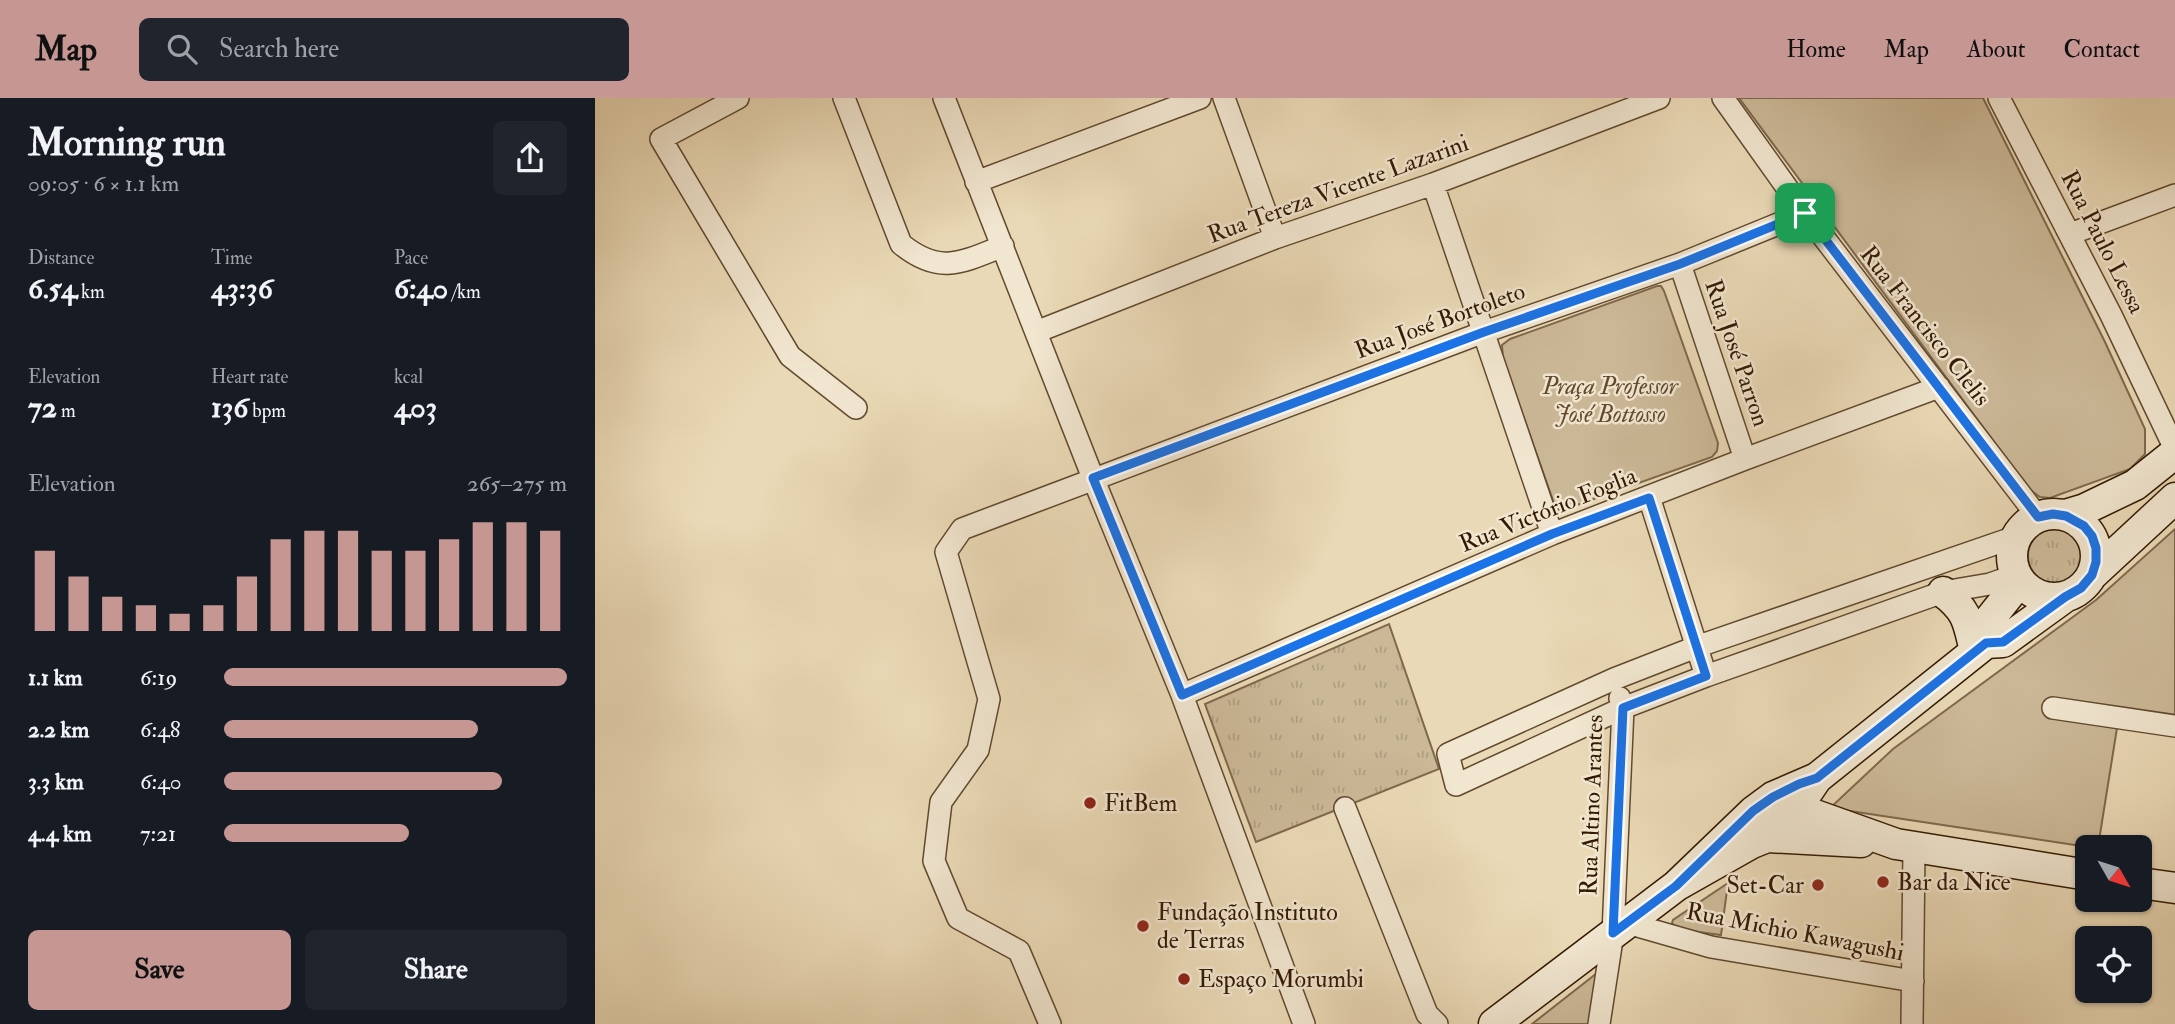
<!DOCTYPE html>
<meta charset="utf-8">
<style>
body{margin:0;font-family:"IM FELL Double Pica",serif;background:#20242c;color:#f1f3f6;height:100vh;display:flex;flex-direction:column;font-size:26px;white-space:nowrap}
*{box-sizing:border-box;margin:0}
p{font-size:23px;color:#9ea1a6}
.icon{flex:none;width:38px;height:38px;fill:none;stroke:currentColor;stroke-width:2;stroke-linecap:round;stroke-linejoin:round}
.map{position:relative;flex:1;overflow:hidden}
.details{display:flex;flex-direction:column;background:#171b24;width:595px}
.details>*{flex:none}
.needle{width:46px;rotate:129deg}
.controls{position:absolute;left:1480px;top:737px;display:grid;gap:14px}
.controls a{display:grid;place-items:center;width:77px;height:77px;border-radius:10px;background:#171b24;box-shadow:0 2px 5px #0004;font-size:35px}
.pin{position:absolute;display:grid;place-items:center;width:60px;height:60px;color:#fff;margin:-30px;border-radius:14px;box-shadow:0 4px 10px #0006}
.round{display:grid;place-items:center;flex:none;width:74px;height:74px;border-radius:10px;background:#20242c}
.summary{display:flex;align-items:center;justify-content:space-between;height:119px;padding:0 28px}
h1{font-size:38px;font-weight:700;line-height:52px}
.stats{display:grid;grid-template-columns:repeat(3,1fr);gap:10px;height:119px;padding:7px 28px}
.stats div{display:grid;align-content:center}
.stats b{font-size:30px;font-weight:700}
.stats small{font-size:19px;font-weight:400}
.stats p{font-size:19px}
.chart{height:196px;padding:14px 28px}
.chart p{display:flex;justify-content:space-between}
.chart svg{width:100%;height:126px;margin-top:7px;stroke:#c59692;stroke-width:6}
.primary-button{display:flex;gap:14px;margin-top:auto;padding:14px 28px}
.primary-button a{flex:1;height:80px;border-radius:10px;background:#c59692;color:#111;font-size:28px;font-weight:700;line-height:80px;text-align:center}
.primary-button a+a{background:#20242c;color:#f1f3f6}
ul{padding:0 28px;list-style:none;font-size:23px}
li{display:grid;grid-template-columns:112px 84px 1fr;align-items:center;height:52px}
li i{height:18px;border-radius:9px;background:#c59692}
header{display:flex;align-items:center;gap:42px;box-sizing:border-box;height:98px;padding:0 35px;background:#c59692;color:#111}
header strong{font-size:33px}
nav{display:flex;gap:38px;margin-inline-start:auto;font-size:24px}
.search{width:490px;height:63px;background:#20242c;display:flex;align-items:center;gap:18px;box-sizing:border-box;padding:0 24px;border-radius:10px;color:#9ea1a6;font-size:26px}
main{display:flex;flex:1;min-height:0}
.map>svg:first-child{display:block}
.grass{fill:url(#grass-tufts);stroke:#7f684c;stroke-width:2}
.park{fill:#cbb897;stroke:#7f684c;stroke-width:2}
.lines{fill:none;stroke-linecap:round;stroke-linejoin:round}
.street-casing{stroke:#61492e;stroke-width:24}
.secondary-casing{stroke:#331901;stroke-width:33}
.street{stroke:#f1e6d0;stroke-width:21}
.secondary{stroke:#f1e6d0;stroke-width:30}
.route-casing{stroke:#fff;stroke-width:14}
.route{stroke:#1a73e8;stroke-width:9}
.poi-dot{fill:#8f2418;stroke:#f1e6d0;stroke-width:2.5}
.labels{text-anchor:middle;dominant-baseline:central;stroke-width:5;stroke-linejoin:round;paint-order:stroke}
.street-label{font-size:24px;fill:#331901;stroke:#f1e6d0}
.park-label{font-size:24px;font-style:italic;fill:#61492e;stroke:#f1e6d0}
.poi-label{font-size:24px;fill:#331901;stroke:#f1e6d0;text-anchor:start}
</style>
<header>
<strong>Map</strong>
<div class="search"><svg class="icon" aria-label="search" viewBox="0 0 24 24"><circle cx="10" cy="10" r="6"/><path d="M15 15l6 6"/></svg>Search here</div>
<nav><a>Home</a><a>Map</a><a>About</a><a>Contact</a></nav>
</header>
<main>
<section class="details">
<div class="summary"><div><h1>Morning run</h1><p>09:05 · 6 × 1.1 km</p></div><a class="round"><svg class="icon" aria-label="share" viewBox="0 0 24 24"><path d="M12 15V3M7 8l5-5 5 5M5 13v7h14v-7"/></svg></a></div>
<div class="stats">
<div><p>Distance</p><b>6.54<small> km</small></b></div>
<div><p>Time</p><b>43:36</b></div>
<div><p>Pace</p><b>6:40<small> /km</small></b></div>
</div>
<div class="stats">
<div><p>Elevation</p><b>72<small> m</small></b></div>
<div><p>Heart rate</p><b>136<small> bpm</small></b></div>
<div><p>kcal</p><b>403</b></div>
</div>
<div class="chart"><p><span>Elevation</span>265–275 m</p>
<svg viewBox="0 0 160 44" preserveAspectRatio="none"><path d="M5 44V16M15 44V25M25 44V32M35 44V35M45 44V38M55 44V35M65 44V25M75 44V12M85 44V9M95 44V9M105 44V16M115 44V16M125 44V12M135 44V6M145 44V6M155 44V9"/></svg>
</div>
<ul>
<li><b>1.1 km</b>6:19<i style="width:100%"></i></li>
<li><b>2.2 km</b>6:48<i style="width:74%"></i></li>
<li><b>3.3 km</b>6:40<i style="width:81%"></i></li>
<li><b>4.4 km</b>7:21<i style="width:54%"></i></li>
</ul>
<div class="primary-button"><a>Save</a><a>Share</a></div>
</section>
<div class="map">
<svg width="1580" height="926" viewBox="0 0 1580 926">
<defs>
<pattern id="grass-tufts" width="24" height="20" patternUnits="userSpaceOnUse" patternTransform="scale(1.75)"><rect width="24" height="20" fill="#cbb897"/><path d="M3 7l-1-3M5 7V3M7 7l1-3M15 17l-1-3M17 17v-4M19 17l1-3" fill="none" stroke="#af9e80"/></pattern>
</defs>
<rect width="100%" height="100%" fill="#ead9b6"/>
<filter id="stains"><feTurbulence type="fractalNoise" baseFrequency=".00286" numOctaves="4"/><feColorMatrix values="0 0 0 0 .2 0 0 0 0 .09 0 0 0 0 .02 0 0 0 .5 -.17"/></filter>
<radialGradient id="worn" r=".72"><stop offset=".6" stop-color="#630" stop-opacity="0"/><stop offset="1" stop-color="#630" stop-opacity=".3"/></radialGradient>
<path class="grass" d="M1433 458a27 27 0 1 1 54 0a27 27 0 1 1-54 0Z
M794 526 844 671 661 744 610 606Z"/>
<path class="park" d="M1144 0H1388L1510 244 1550 331V356L1535 371 1455 400 1445 399 1434 391Z
M1062 188H1066L1069 193 1123 345 1122 353 1117 359 965 413 960 408 908 261 907 247 915 241Z
M1580 431V620L1457 602 1454 620 1522 630 1503 749H1493L1235 710 1298 651 1501 502Z
M1133 785 1126 837 1082 831 1077 825 1078 822Z
M1002 875 995 926H937Z"/>
<g class="lines">
<g class="street-casing">
<path id="street" d="M143 0 66 41 195 258 261 310
M249 0 306 146C344 177 366 165 408 148
M349 0 498 380 587 597 709 926
M629 0 680 140
M1128 0 1210 115 1443 419
M1404 0 1516 217 1580 351
M381 84 605 0
M838 86 957 436
M1475 136 1580 97
M1085 166 1150 361
M441 234 680 140 838 86 1064 0
M1054 399 1111 578
M1421 477 1395 486 1348 494 1111 578 1028 610 861 687 853 656 1019 581 1101 549 1423 438
M587 597 957 436 1150 361 1344 289
M1458 610 1580 628
M750 710 832 916 842 926
M1032 825 1116 849 1318 883
M455 926 424 853 363 820 339 763 346 704 383 652 394 601 351 454 367 431 889 234 1085 166 1210 115
M1004 926 1018 835 1028 610 1025 600
M1317 926 1319 750"/>
</g>
<g class="secondary-casing">
<path id="secondary" d="M1417 458a42 42 0 1 1 84 0a42 42 0 1 1-84 0Z
M1470 417 1490 411 1540 387 1580 355
M1497 477 1580 400
M1348 494C1373 513 1373 524 1380 553
M1391 545 1390 527 1425 483
M1185 701 1217 716 1301 746 1493 777
M1172 739 1266 744
M1545 785 1580 790
M1081 788 1157 745 1172 739 1192 724 1222 680 1391 545 1408 544 1470 499
M899 926 1081 788 1159 713 1178 699 1222 680"/>
</g>
<use href="#street" class="street"/>
<use href="#secondary" class="secondary"/>
</g>
<g class="lines">
<g class="route-casing">
<path id="route" d="M1210 115 1443 419 1458 416 1471 418 1489 428 1497 438 1501 450V464L1497 477 1486 490 1470 499 1408 544 1391 545 1222 680 1204 686 1178 699 1158 713 1081 788 1018 835 1028 610 1111 578 1054 400 957 436 587 597 498 380 889 234 1085 166Z"/>
</g>
<use href="#route" class="route"/>
</g>
<g class="poi-dot">
<circle cx="495" cy="705" r="7"/>
<circle cx="1288" cy="784" r="7"/>
<circle cx="1223" cy="787" r="7"/>
<circle cx="548" cy="828" r="7"/>
<circle cx="589" cy="881" r="7"/>
</g>
<g class="labels">
<g class="street-label">
<text transform="translate(743 91) rotate(-20)">Rua Tereza Vicente Lazarini</text>
<text transform="translate(1508 144) rotate(63)">Rua Paulo Lessa</text>
<text transform="translate(845 223) rotate(-20)">Rua José Bortoleto</text>
<text transform="translate(1330 228) rotate(52)">Rua Francisco Clelis</text>
<text transform="translate(1142 255) rotate(71)">Rua José Parron</text>
<text transform="translate(953 412) rotate(-22)">Rua Victório Foglia</text>
<text transform="translate(997 707) rotate(-88)">Rua Altino Arantes</text>
<text transform="translate(1200 834) rotate(11)">Rua Michio Kawagushi</text>
</g>
<g class="park-label">
<text x="1015" y="288">Praça Professor<tspan x="1015" dy="28">José Bottosso</tspan></text>
</g>
<g class="poi-label">
<text x="509" y="705">FitBem</text>
<text x="1302" y="784">Bar da Nice</text>
<text x="1209" y="787" text-anchor="end">Set-Car</text>
<text x="562" y="814">Fundação Instituto<tspan x="562" dy="28">de Terras</tspan></text>
<text x="603" y="881">Espaço Morumbi</text>
</g>
</g>
<rect width="100%" height="100%" filter="url(#stains)"/>
<rect width="100%" height="100%" fill="url(#worn)"/>
</svg>
<div class="controls">
<a><svg class="needle" viewBox="-14 -14 28 28"><path d="M0-13l5 13h-10z" fill="#e53935"/><path d="M0 13l5-13h-10z" fill="#9ea1a6"/></svg></a>
<a><svg class="icon" aria-label="locate" viewBox="0 0 24 24"><circle cx="12" cy="12" r="6"/><path d="M12 2v4M12 18v4M2 12h4M18 12h4"/></svg></a>
</div>
<div class="pin" style="left:1210px;top:115px;background:#1e9e55"><svg class="icon" aria-label="arrive" viewBox="0 0 24 24"><path d="M6 21V4h12l-3 4 3 4H6"/></svg></div>
</div>
</main>
